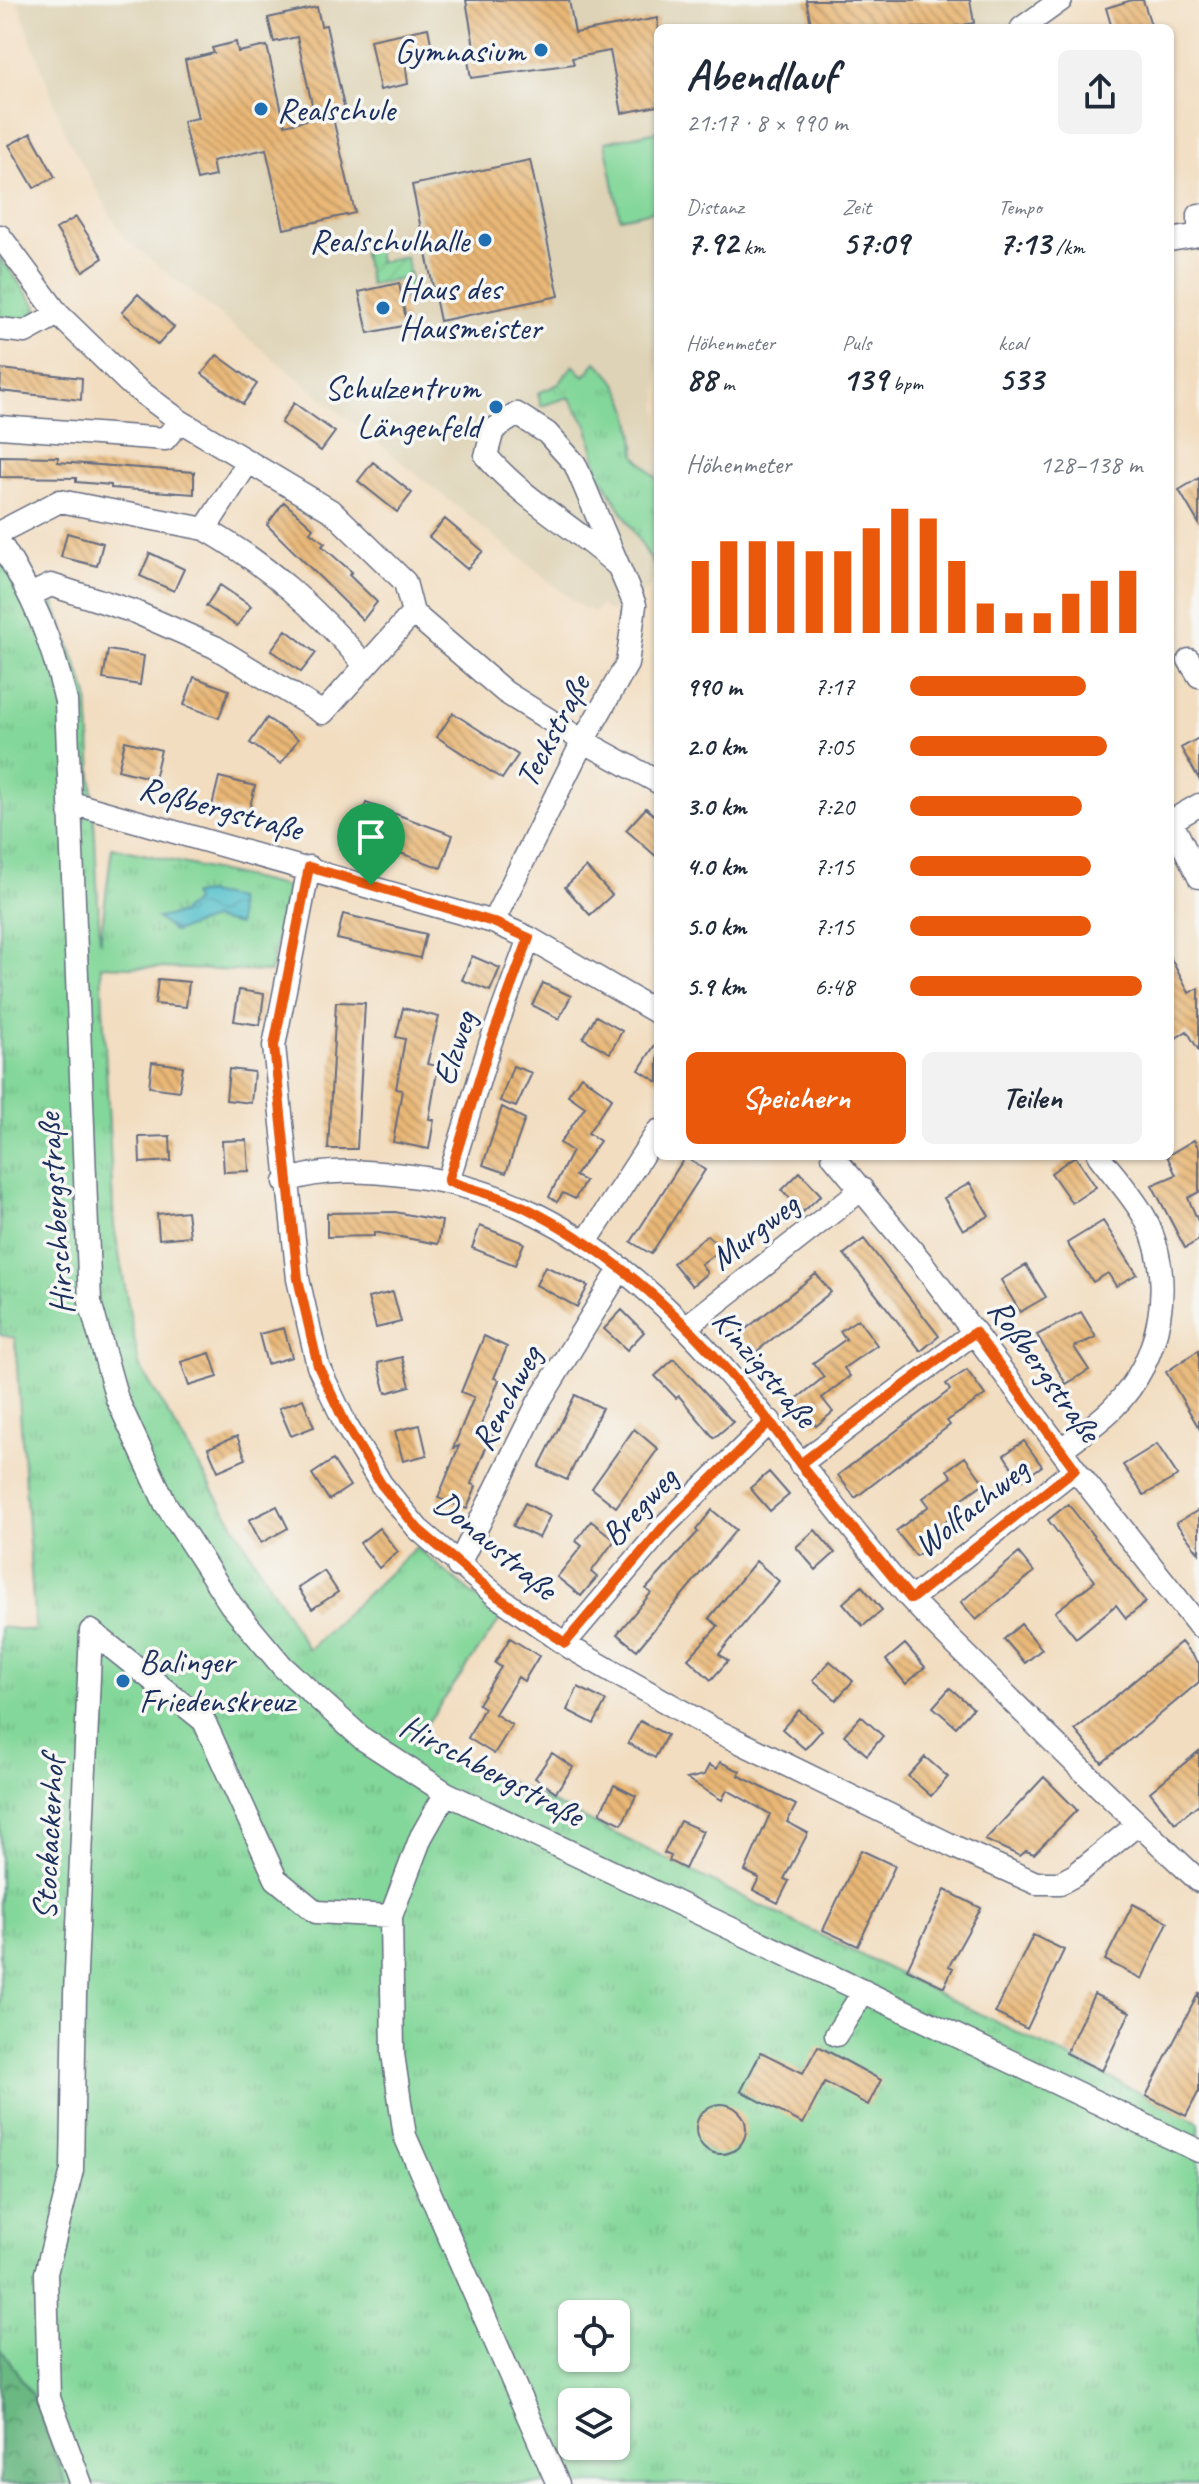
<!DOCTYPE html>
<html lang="de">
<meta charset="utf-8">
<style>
body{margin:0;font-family:Caveat,sans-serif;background:#f2f2f3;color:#1f2937;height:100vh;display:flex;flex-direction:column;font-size:30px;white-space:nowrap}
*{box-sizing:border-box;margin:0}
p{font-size:26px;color:#747a83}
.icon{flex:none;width:44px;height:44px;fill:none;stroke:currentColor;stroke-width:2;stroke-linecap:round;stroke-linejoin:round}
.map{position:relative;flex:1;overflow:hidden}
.side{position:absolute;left:654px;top:24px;width:520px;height:1136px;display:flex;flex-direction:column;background:#fff;border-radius:12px;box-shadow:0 2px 6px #0004}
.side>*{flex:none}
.controls{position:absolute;left:558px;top:2300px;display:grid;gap:16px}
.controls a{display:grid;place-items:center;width:72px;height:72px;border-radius:12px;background:#fff;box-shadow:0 2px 6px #0004;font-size:40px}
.pin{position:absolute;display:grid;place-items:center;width:68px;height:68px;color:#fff;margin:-82px -34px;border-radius:50% 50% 50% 0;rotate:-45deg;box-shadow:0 0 8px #0007}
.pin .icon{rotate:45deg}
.round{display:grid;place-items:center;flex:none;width:84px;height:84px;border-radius:12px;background:#f2f2f3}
.summary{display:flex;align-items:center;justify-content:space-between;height:136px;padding:0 32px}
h1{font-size:44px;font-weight:700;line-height:60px}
.figures{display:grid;grid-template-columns:repeat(3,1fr);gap:12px;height:136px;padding:8px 32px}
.figures div{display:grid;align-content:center}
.figures b{font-size:34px;font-weight:700}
.figures small{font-size:22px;font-weight:400}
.figures p{font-size:22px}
.chart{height:224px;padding:16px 32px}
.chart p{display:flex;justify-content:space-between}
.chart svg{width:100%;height:144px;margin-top:8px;stroke:#ea580c;stroke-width:6}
.cta{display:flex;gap:16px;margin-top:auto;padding:16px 32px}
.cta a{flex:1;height:92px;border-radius:12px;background:#ea580c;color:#fff;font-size:32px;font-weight:700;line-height:92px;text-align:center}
.cta a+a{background:#f2f2f3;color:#1f2937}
ul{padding:0 32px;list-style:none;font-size:26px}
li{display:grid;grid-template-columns:128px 96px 1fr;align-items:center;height:60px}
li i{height:20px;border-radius:10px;background:#ea580c}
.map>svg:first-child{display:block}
.built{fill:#ded3b6}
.grass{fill:url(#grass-tufts);stroke:#4f837c;stroke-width:2;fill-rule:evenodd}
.forest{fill:url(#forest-crowns);stroke:#427470;stroke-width:2}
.garden{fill:url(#garden-furrows);stroke:#4f837c;stroke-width:2}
.pitch{fill:#83d79a;stroke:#4f837c;stroke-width:2}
.water{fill:url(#water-waves);stroke:#377894;stroke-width:2}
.building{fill:url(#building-back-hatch)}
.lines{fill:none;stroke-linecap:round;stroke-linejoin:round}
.minor-casing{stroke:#666c80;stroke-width:25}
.minor{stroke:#fff;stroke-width:22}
.route-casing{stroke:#fff;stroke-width:16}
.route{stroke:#ea580c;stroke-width:10}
.poi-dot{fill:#1f6fb2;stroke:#f6f6f2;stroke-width:3}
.labels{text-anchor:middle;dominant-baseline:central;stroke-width:7;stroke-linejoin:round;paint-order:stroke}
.poi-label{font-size:34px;fill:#1b2f5e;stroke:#f6f6f2;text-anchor:end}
.street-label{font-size:34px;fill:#1b2f5e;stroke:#f6f6f2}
</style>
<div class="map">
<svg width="1199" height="2484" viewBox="0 0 1199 2484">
<defs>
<pattern id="grass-tufts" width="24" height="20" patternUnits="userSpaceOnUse" patternTransform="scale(2)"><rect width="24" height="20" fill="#83d79a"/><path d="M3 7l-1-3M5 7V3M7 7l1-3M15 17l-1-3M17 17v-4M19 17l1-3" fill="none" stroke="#71b987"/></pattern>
<pattern id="forest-crowns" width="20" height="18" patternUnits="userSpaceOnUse" patternTransform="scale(2)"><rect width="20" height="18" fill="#6ab882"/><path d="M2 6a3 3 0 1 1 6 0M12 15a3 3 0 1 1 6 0" fill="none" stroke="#56966e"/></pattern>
<pattern id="garden-furrows" width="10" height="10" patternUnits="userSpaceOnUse" patternTransform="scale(2)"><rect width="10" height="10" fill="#83d79a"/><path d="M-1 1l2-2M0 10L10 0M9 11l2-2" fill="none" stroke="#71b987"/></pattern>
<pattern id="water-waves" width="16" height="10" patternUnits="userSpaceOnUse" patternTransform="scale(2)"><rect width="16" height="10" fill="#53c0ca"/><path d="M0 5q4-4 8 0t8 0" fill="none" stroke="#449ca7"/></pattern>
<pattern id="building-back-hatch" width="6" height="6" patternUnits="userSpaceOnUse" patternTransform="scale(2)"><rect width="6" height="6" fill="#e9b776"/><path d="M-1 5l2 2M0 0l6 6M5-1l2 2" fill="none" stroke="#bc9564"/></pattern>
</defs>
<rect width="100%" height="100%" fill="#f6f6f2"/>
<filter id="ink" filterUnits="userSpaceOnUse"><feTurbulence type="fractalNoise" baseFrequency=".0125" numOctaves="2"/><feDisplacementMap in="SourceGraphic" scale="16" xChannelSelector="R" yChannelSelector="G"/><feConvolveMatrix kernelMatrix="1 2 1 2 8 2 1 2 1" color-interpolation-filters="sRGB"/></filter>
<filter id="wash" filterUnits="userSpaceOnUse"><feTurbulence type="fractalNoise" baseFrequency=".006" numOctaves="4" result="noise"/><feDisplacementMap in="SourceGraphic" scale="32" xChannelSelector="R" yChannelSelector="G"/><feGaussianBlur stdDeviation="1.8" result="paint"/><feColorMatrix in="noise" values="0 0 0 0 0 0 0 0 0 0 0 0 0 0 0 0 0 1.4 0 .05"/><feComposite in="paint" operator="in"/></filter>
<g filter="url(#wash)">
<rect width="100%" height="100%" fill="#f2ddc0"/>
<path class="built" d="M17 0H1054L1015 28H658V575L650 587 621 609 610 612 601 605 595 612 581 607 124 238 66 135Z"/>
<path class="grass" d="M0 257 37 307 35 319 21 325 0 322Z
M596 362C627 386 633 419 636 456L658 480V572L598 471 588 427 569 397 541 406 538 393 559 384 573 365 584 376Z
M0 532 54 603 88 696 100 942 112 847 288 887 270 972 101 966 114 1226 139 1365 308 1650 416 1547 501 1618 414 1742 480 1767 1199 2122V2484H66L33 2396 0 2348V1627L35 1631 15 1338 0 1335ZM572 2314H616V2358H572ZM572 2402H616V2446H572Z"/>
<path class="forest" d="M0 2348 33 2396 66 2484H0Z"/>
<path class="garden" d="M374 237 379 262 406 257 415 304 406 306 401 279 370 285 361 240Z"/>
<path class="pitch" d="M658 131V210L620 218 605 142Z"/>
<path class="water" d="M207 893 237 899 238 925 212 919 174 932 157 918 179 914 194 902 192 895Z"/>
<g id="blocks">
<path class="building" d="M466 0H569L575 33 658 18V106L622 113 610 51 572 58 574 64 471 78 466 48 474 47Z
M806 0H970L974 23 947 28H812Z
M1132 0H1143L1151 25 1112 28 1106 8Z
M317 7 321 26 326 25 345 111 332 114 355 213 284 229 266 149 212 161 215 176 197 180 183 121 198 118 185 60 214 53 212 48 236 42 238 52 267 46 285 125 315 118 297 37 274 42 268 18Z
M428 28 433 53 410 57 411 64 406 67 408 84 380 90 370 40Z
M31 133 55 177 34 188 9 145Z
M530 160 559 296 440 321 412 185Z
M76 217 103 258 83 271 56 229Z
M399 283 407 325 368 333 359 292Z
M138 294 174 327 158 345 122 312Z
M217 355 257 384 243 404 202 374Z
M1 369 82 378 81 400 0 391Z
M294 403 335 432 321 451 281 423Z
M0 456 58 457V462L194 472V494L111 488V485L76 482V478L0 477Z
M373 462 412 493 397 512 358 481Z
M1199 478V524L1179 490Z
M284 502 313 528 310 532 325 543 322 546 352 572 349 575 377 602 363 620 267 525Z
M445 519 483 551 467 569 429 537Z
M67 533 103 543 97 566 61 557Z
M150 553 184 569 174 591 140 576Z
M220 585 251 606 237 626 206 606Z
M286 630 316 653 301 672 271 650Z
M108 650 144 656 140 685 103 679Z
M194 677 229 690 219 718 184 705Z
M453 713 518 755 502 779 437 737Z
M267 718 298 739 281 764 250 743Z
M1199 738V779L1181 748Z
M125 741 161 750 154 779 118 770Z
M219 777 255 786 248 815 212 806Z
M366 803 453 835 441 868 354 836Z
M646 808 658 819V858L626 830Z
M586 867 612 895 590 915 565 887Z
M343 914 426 934 420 958 337 939Z
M472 956 500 968 490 991 462 980Z
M1170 957 1189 993 1199 988V1051L1187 1031 1170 1042Z
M158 979 189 982 186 1007 155 1004Z
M543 983 571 996 559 1019 532 1005Z
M239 990 264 994 260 1025 234 1021Z
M336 1002 365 1003 357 1149H328Z
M403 1008 439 1017 427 1064 438 1066 429 1119 434 1120 429 1149 393 1142 402 1090 396 1089 405 1039 396 1037Z
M596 1016 622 1031 610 1053 583 1038Z
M658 1040V1082L639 1070Z
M152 1062 183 1066 179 1091 149 1087Z
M513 1066 532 1073 516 1107 500 1101Z
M229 1069 254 1072 251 1103 226 1100Z
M581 1076 612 1098 588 1133 600 1141 575 1176 585 1181 575 1199 563 1193 557 1202 549 1197 572 1151 560 1143 585 1107 568 1095Z
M502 1107 525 1119 506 1173 483 1165Z
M170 1136 171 1161 140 1163 139 1137Z
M247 1140 249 1171 224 1172 222 1141Z
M1194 1140 1199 1149V1192L1188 1198 1199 1223V1240L1185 1248 1152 1185 1176 1175 1167 1156Z
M1075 1156 1096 1187 1072 1203 1051 1173Z
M685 1157 705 1170 651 1254 631 1242Z
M800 1172 821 1195 803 1212 782 1190Z
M970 1183 989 1216 963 1230 944 1198Z
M187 1211 190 1236 159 1239 157 1214Z
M395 1212 442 1221 438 1244 374 1232V1236L327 1237V1213Z
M1103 1221 1137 1274 1116 1286 1108 1273 1093 1282 1067 1243Z
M480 1226 524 1243 515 1265 472 1248Z
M707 1235 722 1249 701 1264 707 1273 692 1286 673 1263Z
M864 1239 939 1336 921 1351 844 1254Z
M1026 1265 1046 1297 1020 1312 1001 1280Z
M545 1266 588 1286 577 1307 536 1285Z
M816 1274 831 1292 752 1355 737 1336Z
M393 1292 401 1322 376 1328 368 1298Z
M622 1310 644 1332 627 1350 604 1329Z
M1081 1312 1096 1337 1074 1347 1089 1370 1066 1384 1037 1335Z
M858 1319 877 1345 844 1368 850 1376 822 1398 833 1412 816 1426 794 1401 824 1377 813 1363 846 1339 840 1331Z
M284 1328 292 1357 267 1364 259 1334Z
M484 1336 507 1347 494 1378 499 1380 479 1430 495 1437 490 1438 471 1484 476 1486 467 1509 438 1498 459 1446 453 1448 474 1397 461 1392Z
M1199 1350V1428L1166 1372Z
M210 1353 218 1377 189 1386 181 1362Z
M402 1357 410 1386 386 1393 378 1363Z
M674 1359 733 1422 714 1438 679 1396 676 1398 655 1376Z
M967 1370 985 1395 947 1421 950 1425 855 1498 838 1475 950 1390 946 1384Z
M575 1395 602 1408 567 1480 539 1467Z
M303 1399 314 1427 291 1436 279 1408Z
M420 1425 427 1455 403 1461 395 1431Z
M634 1429 658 1449 616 1507 592 1488Z
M237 1436 246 1459 218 1471 208 1448Z
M1024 1441 1042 1466 1021 1481 1004 1455Z
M1157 1444 1178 1476 1144 1495 1123 1465Z
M965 1457 984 1483 955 1504 960 1511 928 1535 934 1543 916 1556 896 1531 929 1506 923 1498 952 1477 947 1470Z
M333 1460 350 1486 329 1500 312 1474Z
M769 1472 789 1495 770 1511 750 1488Z
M525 1503 550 1516 539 1538 513 1526Z
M1068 1504 1146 1602 1126 1618 1116 1605 1076 1638 1055 1612 1095 1581 1048 1520Z
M277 1506 288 1528 261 1543 249 1520Z
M712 1510 736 1530 637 1650 617 1634 651 1593 646 1589 698 1532 696 1530Z
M1199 1510V1553L1176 1523Z
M591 1521 615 1540 591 1572 597 1577 581 1596 557 1577 582 1546 576 1541Z
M379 1528 398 1552 379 1568 360 1543Z
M815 1530 835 1553 816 1570 796 1547Z
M1019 1553 1034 1572 976 1620 961 1602Z
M756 1561 779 1581 719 1654 728 1661 711 1680 688 1659 718 1626 709 1618Z
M324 1571 338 1592 312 1609 298 1588Z
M862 1586 882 1610 863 1626 843 1603Z
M1021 1624 1042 1649 1025 1663 1004 1639Z
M510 1638 539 1656 524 1681 518 1677 495 1714 512 1725 494 1754 468 1738 484 1708 478 1704 501 1667 495 1663Z
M1181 1642 1199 1663V1682L1102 1763 1075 1730Z
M905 1644 925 1667 906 1684 886 1660Z
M830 1661 853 1681 836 1700 813 1680Z
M578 1687 606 1701 594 1724 567 1710Z
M950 1688 973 1708 956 1727 933 1707Z
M799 1710 822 1730 805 1749 782 1729Z
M861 1716 883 1736 867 1755 844 1735Z
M640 1721 667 1735 655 1758 628 1743Z
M1199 1751V1804L1175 1823 1150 1792Z
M552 1753 573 1767 556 1792 535 1778Z
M925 1757 948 1777 931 1796 908 1776Z
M720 1762 740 1771 738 1775 796 1805 787 1822 808 1833 784 1879 789 1881 778 1903 753 1890 759 1878 745 1871 770 1814 727 1790 722 1800 687 1779 704 1775 709 1765 717 1769Z
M1044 1777 1077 1810 1034 1854 1026 1851 1020 1856 985 1840Z
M614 1785 636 1796 622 1824 600 1813Z
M680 1821 703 1831 685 1869 669 1861 671 1856 664 1853Z
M861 1850 895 1866 858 1946 823 1930Z
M945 1890 981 1908 949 1966 953 1968 944 1987 907 1969Z
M1133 1904 1168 1922 1142 1979 1105 1960Z
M1033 1935 1064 1950 1027 2029 995 2013Z
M1199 1992V2091L1186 2116 1146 2096Z
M1094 1994 1130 2012 1102 2071 1066 2053Z
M818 2046 881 2080 868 2105 825 2082 803 2124 741 2091 761 2052 803 2073Z
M696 2129a25 25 0 1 1 50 0a25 25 0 1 1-50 0Z"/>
</g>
</g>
<g filter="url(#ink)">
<use href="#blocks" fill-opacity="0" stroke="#666c80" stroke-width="2"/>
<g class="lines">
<g class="minor-casing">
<path id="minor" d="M1022 28 1061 0
M1199 215V227
M0 236 58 314 129 383 180 421 333 512 405 582 413 613 505 692 583 741 658 782
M1170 240 1199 235
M0 329 25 332 58 314
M0 427 165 439 180 421
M205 529C268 565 317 609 364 664
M0 532 60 501 205 529 248 462
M0 543C34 597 51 639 66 701L90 1302 117 1399 165 1503 231 1605 283 1667 363 1739 446 1793 1199 2151
M32 594 51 585 135 612 215 647 323 713 413 613
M1189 660 1199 676
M72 803 493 922 529 938 658 1013
M1170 819 1199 877
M1171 821 1199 805
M309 867 274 1046 298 1279 318 1366 346 1425 381 1484 418 1529 498 1597 571 1648 715 1730 957 1848 1036 1883H1060L1075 1875 1138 1824
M493 922 583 741 627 664 635 605 575 464 547 433 517 414 493 430 486 456C525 501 575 527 618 566
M833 1156 920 1260 1075 1469 1199 1626
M448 1181 490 1044 529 938
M285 1182C323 1167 370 1171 411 1176 648 1207 766 1435 909 1597 935 1626 964 1652 990 1679 1059 1748 1128 1815 1199 1881
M586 1242 658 1131
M687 1326 862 1189
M1062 1449C1079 1435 1099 1423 1114 1407 1161 1360 1176 1281 1146 1220 1135 1198 1114 1176 1099 1156
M800 1464 975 1332
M458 1566 538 1403 621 1268
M911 1599 1075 1469
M565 1643 665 1525 770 1421
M446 1793 421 1837 391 1916 393 2054 405 2136 558 2484
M836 2035 864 1991
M81 2484 49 2398 46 2273 72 2170 75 1994 91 1631 204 1721 276 1879 316 1912 391 1916"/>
</g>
<use href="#minor" class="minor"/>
</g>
</g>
<g class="lines" filter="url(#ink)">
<g class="route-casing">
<path id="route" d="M371 885 309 867 274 1046 298 1279 318 1366 346 1425 381 1484 418 1529 498 1597 565 1643 665 1525 770 1421 800 1464 911 1599 1075 1469 975 1332 800 1464C728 1361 638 1263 524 1207 500 1196 473 1190 448 1181L490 1044 529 938 493 922 371 885"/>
</g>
<use href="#route" class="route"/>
</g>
<g class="poi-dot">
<circle cx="541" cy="50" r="8"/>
<circle cx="261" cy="109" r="8"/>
<circle cx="485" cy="240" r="8"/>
<circle cx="383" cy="308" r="8"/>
<circle cx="496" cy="407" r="8"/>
<circle cx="123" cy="1681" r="8"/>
</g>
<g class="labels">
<g class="poi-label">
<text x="525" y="50">Gymnasium</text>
<text x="277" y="109" text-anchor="start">Realschule</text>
<text x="469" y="240">Realschulhalle</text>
<text x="399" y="288" text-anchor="start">Haus des<tspan x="399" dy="39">Hausmeister</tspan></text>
<text x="480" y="387">Schulzentrum<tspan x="480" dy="39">Längenfeld</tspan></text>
<text x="139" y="1661" text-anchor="start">Balinger<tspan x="139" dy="39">Friedenskreuz</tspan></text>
</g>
<g class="street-label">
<text transform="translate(552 731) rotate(-62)">Teckstraße</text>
<text transform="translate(221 808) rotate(15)">Roßbergstraße</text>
<text transform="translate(454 1048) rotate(-72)">Elzweg</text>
<text transform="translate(55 1214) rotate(-94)">Hirschbergstraße</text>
<text transform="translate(754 1231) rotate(-38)">Murgweg</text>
<text transform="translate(765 1368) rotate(50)">Kinzigstraße</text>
<text transform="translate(1045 1370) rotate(54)">Roßbergstraße</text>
<text transform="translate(506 1398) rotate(-62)">Renchweg</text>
<text transform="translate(639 1506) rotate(-47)">Bregweg</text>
<text transform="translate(971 1507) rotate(-39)">Wolfachweg</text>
<text transform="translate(496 1545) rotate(40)">Donaustraße</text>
<text transform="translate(492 1770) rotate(28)">Hirschbergstraße</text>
<text transform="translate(48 1838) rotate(-87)">Stockackerhof</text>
</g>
</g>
</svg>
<div class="controls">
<a><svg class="icon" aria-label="locate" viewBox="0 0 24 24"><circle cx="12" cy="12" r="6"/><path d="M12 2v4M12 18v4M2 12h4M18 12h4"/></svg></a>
<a><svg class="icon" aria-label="layers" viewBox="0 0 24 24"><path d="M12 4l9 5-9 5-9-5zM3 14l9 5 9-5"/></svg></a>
</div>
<div class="pin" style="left:371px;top:885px;background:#1e9e55"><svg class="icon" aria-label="arrive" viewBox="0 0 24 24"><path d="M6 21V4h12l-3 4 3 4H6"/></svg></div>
<section class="side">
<div class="summary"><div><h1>Abendlauf</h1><p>21:17 · 8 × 990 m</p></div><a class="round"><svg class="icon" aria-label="share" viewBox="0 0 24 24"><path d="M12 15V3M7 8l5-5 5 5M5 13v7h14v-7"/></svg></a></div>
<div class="figures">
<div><p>Distanz</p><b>7.92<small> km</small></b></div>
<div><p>Zeit</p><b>57:09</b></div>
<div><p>Tempo</p><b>7:13<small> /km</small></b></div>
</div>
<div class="figures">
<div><p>Höhenmeter</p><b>88<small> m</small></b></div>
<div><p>Puls</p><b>139<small> bpm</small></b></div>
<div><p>kcal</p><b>533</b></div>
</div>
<div class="chart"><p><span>Höhenmeter</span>128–138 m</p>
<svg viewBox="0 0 160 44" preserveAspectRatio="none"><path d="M5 44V22M15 44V16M25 44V16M35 44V16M45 44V19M55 44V19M65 44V12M75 44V6M85 44V9M95 44V22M105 44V35M115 44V38M125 44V38M135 44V32M145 44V28M155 44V25"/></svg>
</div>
<ul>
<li><b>990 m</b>7:17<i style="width:76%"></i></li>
<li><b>2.0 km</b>7:05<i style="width:85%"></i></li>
<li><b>3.0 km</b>7:20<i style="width:74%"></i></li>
<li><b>4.0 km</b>7:15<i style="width:78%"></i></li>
<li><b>5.0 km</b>7:15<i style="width:78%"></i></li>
<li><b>5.9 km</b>6:48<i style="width:100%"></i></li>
</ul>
<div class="cta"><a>Speichern</a><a>Teilen</a></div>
</section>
</div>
